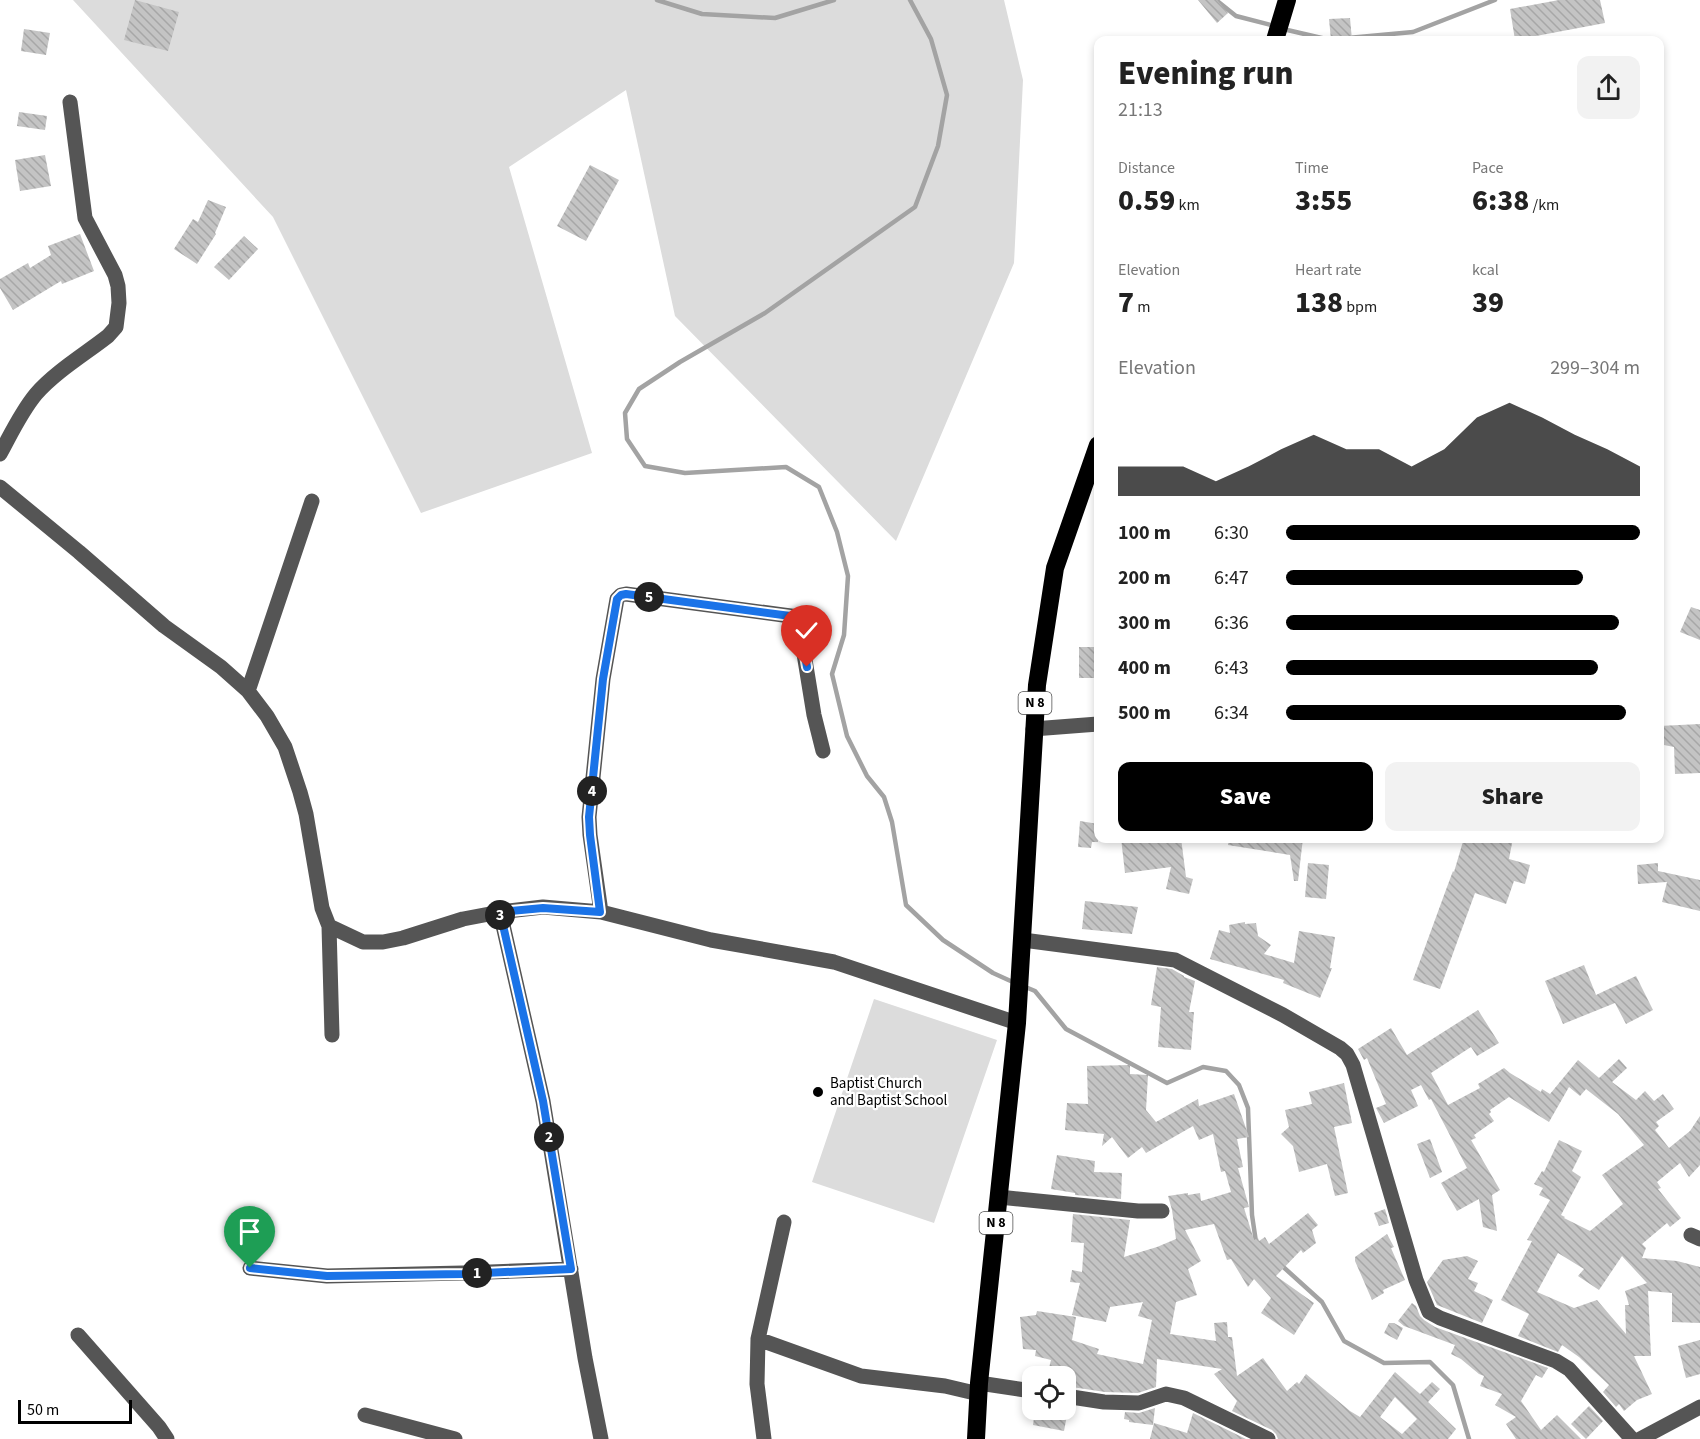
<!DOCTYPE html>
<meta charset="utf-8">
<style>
body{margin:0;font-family:"Source Sans 3",sans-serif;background:#f2f2f2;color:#222;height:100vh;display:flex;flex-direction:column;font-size:22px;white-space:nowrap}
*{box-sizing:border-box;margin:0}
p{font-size:20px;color:#767676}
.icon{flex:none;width:33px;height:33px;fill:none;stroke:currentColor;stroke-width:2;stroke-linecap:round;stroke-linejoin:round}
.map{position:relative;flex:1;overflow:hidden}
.details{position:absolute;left:1094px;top:36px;width:570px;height:807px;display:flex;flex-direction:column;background:#fff;border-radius:12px;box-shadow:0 3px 9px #0003}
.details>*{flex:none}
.fabs{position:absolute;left:1022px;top:1366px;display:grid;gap:12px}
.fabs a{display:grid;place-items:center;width:54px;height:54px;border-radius:12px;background:#fff;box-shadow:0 3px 9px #0003;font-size:30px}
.scale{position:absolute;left:18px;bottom:15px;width:114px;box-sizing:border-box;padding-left:6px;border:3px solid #000;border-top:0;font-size:16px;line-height:21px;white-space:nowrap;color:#000;-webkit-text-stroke:4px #fff;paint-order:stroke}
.pin{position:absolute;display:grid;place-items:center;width:51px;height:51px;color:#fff;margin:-62px -26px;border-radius:50% 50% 50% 0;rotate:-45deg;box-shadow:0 0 6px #0007}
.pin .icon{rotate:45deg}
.km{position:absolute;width:30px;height:30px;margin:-15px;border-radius:50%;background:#222;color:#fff;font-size:16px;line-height:30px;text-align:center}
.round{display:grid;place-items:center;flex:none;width:63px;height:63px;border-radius:12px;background:#f2f2f2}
.head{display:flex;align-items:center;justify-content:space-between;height:102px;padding:0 24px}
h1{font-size:33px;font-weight:800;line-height:45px}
.figures{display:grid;grid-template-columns:repeat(3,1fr);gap:9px;height:102px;padding:6px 24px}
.figures div{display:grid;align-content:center}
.figures b{font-size:30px;font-weight:800}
.figures small{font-size:16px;font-weight:400}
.figures p{font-size:16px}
.chart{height:168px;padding:12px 24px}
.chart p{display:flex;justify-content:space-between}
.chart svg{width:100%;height:108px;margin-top:6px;fill:#000;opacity:.7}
.primary-button{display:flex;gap:12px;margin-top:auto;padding:12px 24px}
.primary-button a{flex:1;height:69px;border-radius:12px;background:#000;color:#fff;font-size:24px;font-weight:800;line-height:69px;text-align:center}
.primary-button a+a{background:#f2f2f2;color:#222}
ul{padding:0 24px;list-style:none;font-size:20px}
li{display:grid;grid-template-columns:96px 72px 1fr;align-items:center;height:45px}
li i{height:15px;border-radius:8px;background:#000}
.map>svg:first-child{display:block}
.grass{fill:#dcdcdc}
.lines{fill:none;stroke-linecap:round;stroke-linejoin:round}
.stream{stroke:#a3a3a3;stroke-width:4.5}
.building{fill:url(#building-back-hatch);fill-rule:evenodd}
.minor{stroke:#555;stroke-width:15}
.highway{stroke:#000;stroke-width:18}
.route-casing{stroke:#fff;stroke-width:12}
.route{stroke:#1a73e8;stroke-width:8}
.poi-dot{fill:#000;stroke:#fff;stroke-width:2}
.labels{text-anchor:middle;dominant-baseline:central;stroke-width:4.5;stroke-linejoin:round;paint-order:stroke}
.shield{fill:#fff;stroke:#4c4c4c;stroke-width:1.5}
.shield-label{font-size:14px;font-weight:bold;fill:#000}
.poi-label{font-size:15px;fill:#000;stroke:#fff;text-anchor:start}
</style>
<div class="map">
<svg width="1700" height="1439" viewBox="0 0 1700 1439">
<defs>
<pattern id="building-back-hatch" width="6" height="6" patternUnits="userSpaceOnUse" patternTransform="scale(1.5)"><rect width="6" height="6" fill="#c4c4c4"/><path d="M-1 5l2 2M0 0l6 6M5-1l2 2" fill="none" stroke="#a7a7a7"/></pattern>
</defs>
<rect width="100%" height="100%" fill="#fff"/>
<path class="grass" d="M73 0H1004L1023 80 1014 263 896 541 675 316 626 90 509 167 592 453 421 513 273 217Z
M874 999 997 1040 934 1223 812 1182Z"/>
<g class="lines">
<path class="stream" d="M657 0 702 14 775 18 834 0
M910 0 931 39 947 95 938 146 915 207 765 313 680 362 639 389 625 413 627 439 645 466 685 473 786 467 819 487 837 532 848 576 844 635 832 674 847 736 867 776 884 797 892 822 906 905 943 940 993 973 1015 983
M1216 0 1236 16 1275 26
M1283 29 1326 39H1336
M1348 38 1413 32 1495 0
M1023 986 1035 991 1066 1029 1167 1083 1203 1067 1226 1071 1239 1085 1248 1108 1252 1215 1256 1242
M1280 1264 1322 1302 1344 1341 1384 1363 1430 1362 1453 1385 1469 1439"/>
</g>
<path class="building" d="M135 0 179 12 168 51 124 40Z
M1198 0H1217L1228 13 1217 23Z
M1559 0H1600L1605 23 1515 40 1510 9Z
M1350 18 1352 40H1331L1329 19Z
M24 29 50 33 46 55 21 51Z
M19 112 47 116 45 130 17 126Z
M45 155 51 186 20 191 15 160Z
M590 165 619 180 586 241 557 226Z
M208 200 226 207 215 233 216 234 197 264 174 249 193 219 198 222Z
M80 234 94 271 62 284 61 281 13 310 0 288V279L28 263 30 268 51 255 48 246Z
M244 236 258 249 229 280 214 267Z
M1691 607 1700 610V640L1680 632Z
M1079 647H1098V678H1079Z
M1700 724V773L1675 774 1674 747 1659 744V726Z
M1080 821 1098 824V842H1092L1091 848 1078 847Z
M1121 838H1155V841L1181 838 1186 877 1193 879 1189 894 1166 889 1171 867 1125 873Z
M1229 838H1303L1298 881H1294L1290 855 1228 845Z
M1464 838H1513L1509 859 1530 865 1525 884 1514 881 1506 904 1475 893 1440 989 1413 980 1447 887 1453 871 1454 872Z
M1308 863 1329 865 1326 899 1305 897Z
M1658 863V871L1700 880V911L1662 902 1667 882 1638 884 1637 865Z
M1085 901 1138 907 1132 934 1082 929Z
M1245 922V924L1256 923 1258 936 1271 945 1264 954 1294 963 1299 931 1335 937 1330 968H1332L1320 998 1283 983 1284 980 1210 959 1219 930 1230 933 1229 925Z
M1584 965 1596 995 1636 976 1653 1010 1626 1024 1615 1003 1563 1024 1545 981Z
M1157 967 1172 969 1184 976V977L1195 981 1189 1012H1194L1191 1050 1158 1047 1161 1007 1151 1005Z
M1478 1010 1499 1043 1477 1056 1471 1047 1431 1073 1448 1105 1480 1088 1478 1084 1504 1068 1510 1073 1541 1092 1542 1089 1550 1094 1578 1060 1599 1078 1619 1059 1627 1068 1612 1082 1636 1100 1645 1091 1654 1101 1663 1094 1674 1109 1656 1122 1659 1126 1655 1130 1669 1148 1690 1131 1700 1116V1165L1689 1177 1680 1163 1657 1182 1661 1188 1658 1189 1681 1218 1670 1227 1667 1223 1642 1244 1646 1248 1642 1258 1677 1261 1700 1267V1323L1672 1322V1293L1648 1291 1651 1356H1634L1652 1394 1637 1400 1624 1411 1619 1404 1616 1407 1603 1392 1609 1385 1579 1357 1562 1345 1558 1352 1518 1336 1529 1314 1501 1300 1532 1241 1527 1240 1550 1200 1539 1195 1543 1188 1534 1184 1542 1171 1544 1172 1559 1140 1582 1151 1572 1171 1581 1177 1561 1215 1565 1217 1564 1218 1590 1231 1623 1204 1602 1175 1644 1145 1618 1114 1586 1089 1580 1096 1569 1087 1549 1122 1509 1097 1490 1110 1491 1112 1489 1114 1494 1121 1474 1135 1476 1138 1471 1140 1500 1190 1492 1195 1497 1231 1483 1227 1479 1199 1457 1211 1441 1183 1467 1168 1431 1099 1429 1100 1421 1085 1411 1090 1418 1106 1384 1123 1376 1108 1386 1104 1367 1058 1364 1060 1358 1049 1391 1028 1407 1055ZM1558 1253 1584 1269 1578 1276 1599 1290 1622 1256 1647 1283 1625 1291 1629 1305H1625L1626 1334 1597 1300 1574 1308 1537 1292Z
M1130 1065V1074L1148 1075 1146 1110 1156 1122 1198 1099 1199 1106 1234 1094 1249 1137 1237 1139 1243 1167 1238 1168 1249 1207 1244 1208 1254 1240 1258 1238 1259 1241 1265 1237 1269 1244 1308 1213 1318 1225 1312 1230 1316 1243 1303 1253 1301 1250 1276 1276 1314 1303 1294 1335 1261 1313 1271 1298 1254 1279 1248 1287 1231 1259 1227 1260 1214 1224 1185 1230 1201 1261 1188 1269 1197 1295 1176 1302 1170 1334 1216 1341 1214 1323 1227 1322 1228 1337H1232L1237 1376 1263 1358 1287 1391 1297 1382 1299 1384 1306 1374 1350 1411 1360 1417 1395 1372 1420 1394 1432 1382 1440 1389 1428 1402 1456 1429 1448 1439H1278L1276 1434 1272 1430 1232 1411 1237 1401 1214 1374 1222 1369 1157 1359 1156 1387 1138 1393 1105 1392 1065 1386V1377H1063L1064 1372 1049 1368 1051 1360 1035 1356 1036 1350 1023 1349 1020 1317 1036 1315 1037 1311 1076 1317 1072 1340 1099 1349 1097 1354 1143 1364 1152 1320 1138 1316 1143 1302 1110 1307 1106 1322 1072 1315 1080 1283 1070 1282 1072 1270 1082 1272 1084 1243 1071 1242 1073 1214 1130 1220 1124 1257 1157 1247 1176 1239 1172 1210 1168 1196 1188 1193V1195L1200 1193 1201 1201 1231 1192 1225 1171 1221 1172 1213 1134 1199 1140 1193 1126 1146 1153 1142 1147 1128 1158 1112 1137 1102 1146 1104 1134 1065 1130 1067 1103 1088 1104 1087 1066ZM1395 1397 1417 1419 1402 1434 1380 1417Z
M1344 1083 1352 1123 1334 1127 1348 1193 1335 1196 1327 1164 1299 1172 1293 1146 1281 1134 1289 1127 1285 1110 1312 1104 1309 1092Z
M1430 1139 1442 1172 1430 1178 1417 1144Z
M1057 1155 1095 1161 1094 1172 1122 1173 1121 1199 1075 1195V1193L1051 1189Z
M1385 1209 1389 1223 1379 1226 1374 1213Z
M1387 1234 1394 1247 1391 1248 1405 1280 1383 1290 1384 1293 1372 1300 1355 1261V1257Z
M1467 1256 1478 1261 1468 1279 1478 1283 1474 1291 1493 1300 1482 1323 1437 1305 1427 1282 1443 1260Z
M1412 1303 1416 1306 1420 1316 1424 1320 1435 1327 1548 1368 1542 1378 1536 1375 1521 1401 1541 1430 1557 1415 1581 1439H1516L1506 1424 1516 1417 1495 1405 1502 1394 1480 1386 1484 1376 1479 1374 1461 1359 1451 1354 1455 1345 1404 1326 1398 1321Z
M1389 1323H1394L1403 1328 1397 1340 1384 1333Z
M1700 1340V1374L1686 1378 1678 1346Z
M1589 1406 1603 1421 1586 1439 1571 1424Z
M1155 1408 1153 1425 1129 1422V1420L1124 1419 1125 1412 1139 1413Z
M1035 1410H1068L1064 1431 1033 1425Z
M1193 1413 1246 1439H1150L1154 1423 1187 1433Z"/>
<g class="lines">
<path class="minor" d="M0 454C11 434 21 412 36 394 55 372 85 354 108 336L116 327 119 303 118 286 115 275 85 218 70 102
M0 487 79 552 164 626 221 667 248 691 267 716 285 747 300 792 306 814 322 908 329 926 363 942H383L403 938 463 919 500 912 543 907 601 912 711 940 834 962 1017 1023
M248 691 312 501
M1033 729 1098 724
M500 912 543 1101 585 1358 601 1439
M601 912 590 835 589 817 603 679 617 599 621 595 626 594 798 617 814 715 823 751
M329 926 332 1035
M1023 940 1175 960 1283 1015 1340 1048 1347 1054 1353 1065 1416 1280 1429 1312 1440 1318 1556 1361 1569 1369 1632 1439
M999 1197 1138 1211H1162
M1691 1235 1700 1239
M250 1268 327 1276 463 1273 571 1269
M78 1335 159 1427 167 1439
M758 1339 784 1222
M979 1383 1032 1391
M1065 1396 1104 1402 1139 1403 1166 1394 1184 1398 1268 1439
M365 1415 455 1439
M764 1439 757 1384 758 1339 861 1376 945 1386 979 1394
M1640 1439 1700 1407"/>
<path class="highway" d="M1275 40 1287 0
M976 1439 979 1383 1017 1023 1037 685 1055 568 1098 445"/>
</g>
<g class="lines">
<g class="route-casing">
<path id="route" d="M250 1268 327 1276 463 1274 571 1269 543 1101 500 912 543 908 600 912 590 835 589 817 603 679 617 599 621 595 626 594 798 617 807 667"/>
</g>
<use href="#route" class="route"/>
</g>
<circle class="poi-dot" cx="818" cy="1092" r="6"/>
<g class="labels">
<g class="shield">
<rect x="1018.5" y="692" width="33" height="22" rx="4.5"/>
<rect x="979.5" y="1212" width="33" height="22" rx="4.5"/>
</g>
<g class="shield-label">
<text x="1035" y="703">N 8</text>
<text x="996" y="1223">N 8</text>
</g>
<g class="poi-label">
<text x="830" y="1083">Baptist Church<tspan x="830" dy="17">and Baptist School</tspan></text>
</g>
</g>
</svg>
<div class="fabs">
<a><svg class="icon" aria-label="locate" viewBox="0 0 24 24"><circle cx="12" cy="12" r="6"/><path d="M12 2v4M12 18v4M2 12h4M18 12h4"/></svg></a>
</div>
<div class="scale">50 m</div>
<div class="pin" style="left:250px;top:1268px;background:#1e9e55"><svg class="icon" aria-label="arrive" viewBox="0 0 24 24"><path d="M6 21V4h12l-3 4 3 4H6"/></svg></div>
<div class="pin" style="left:807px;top:667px;background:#d93025"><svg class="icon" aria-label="check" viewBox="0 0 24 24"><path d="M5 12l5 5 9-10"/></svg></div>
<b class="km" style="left:477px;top:1273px">1</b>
<b class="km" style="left:549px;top:1137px">2</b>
<b class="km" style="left:500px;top:915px">3</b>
<b class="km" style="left:592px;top:791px">4</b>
<b class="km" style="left:649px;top:597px">5</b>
<section class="details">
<div class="head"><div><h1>Evening run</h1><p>21:13</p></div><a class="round"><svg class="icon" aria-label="share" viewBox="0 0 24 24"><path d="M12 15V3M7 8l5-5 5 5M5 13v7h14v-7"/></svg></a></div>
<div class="figures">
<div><p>Distance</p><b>0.59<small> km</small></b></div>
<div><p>Time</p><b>3:55</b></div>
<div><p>Pace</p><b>6:38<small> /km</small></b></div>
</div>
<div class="figures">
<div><p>Elevation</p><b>7<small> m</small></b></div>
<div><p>Heart rate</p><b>138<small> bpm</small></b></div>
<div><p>kcal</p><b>39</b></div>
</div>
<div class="chart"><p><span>Elevation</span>299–304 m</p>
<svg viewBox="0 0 160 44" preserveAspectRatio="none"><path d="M0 44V32L10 32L20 32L30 38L40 32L50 25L60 19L70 25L80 25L90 32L100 25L110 12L120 6L130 12L140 19L150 25L160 32V44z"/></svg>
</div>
<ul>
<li><b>100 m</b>6:30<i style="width:100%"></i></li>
<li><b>200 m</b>6:47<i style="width:84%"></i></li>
<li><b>300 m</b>6:36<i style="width:94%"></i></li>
<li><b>400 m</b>6:43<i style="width:88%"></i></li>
<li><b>500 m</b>6:34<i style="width:96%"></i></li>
</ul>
<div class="primary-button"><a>Save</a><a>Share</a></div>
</section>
</div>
